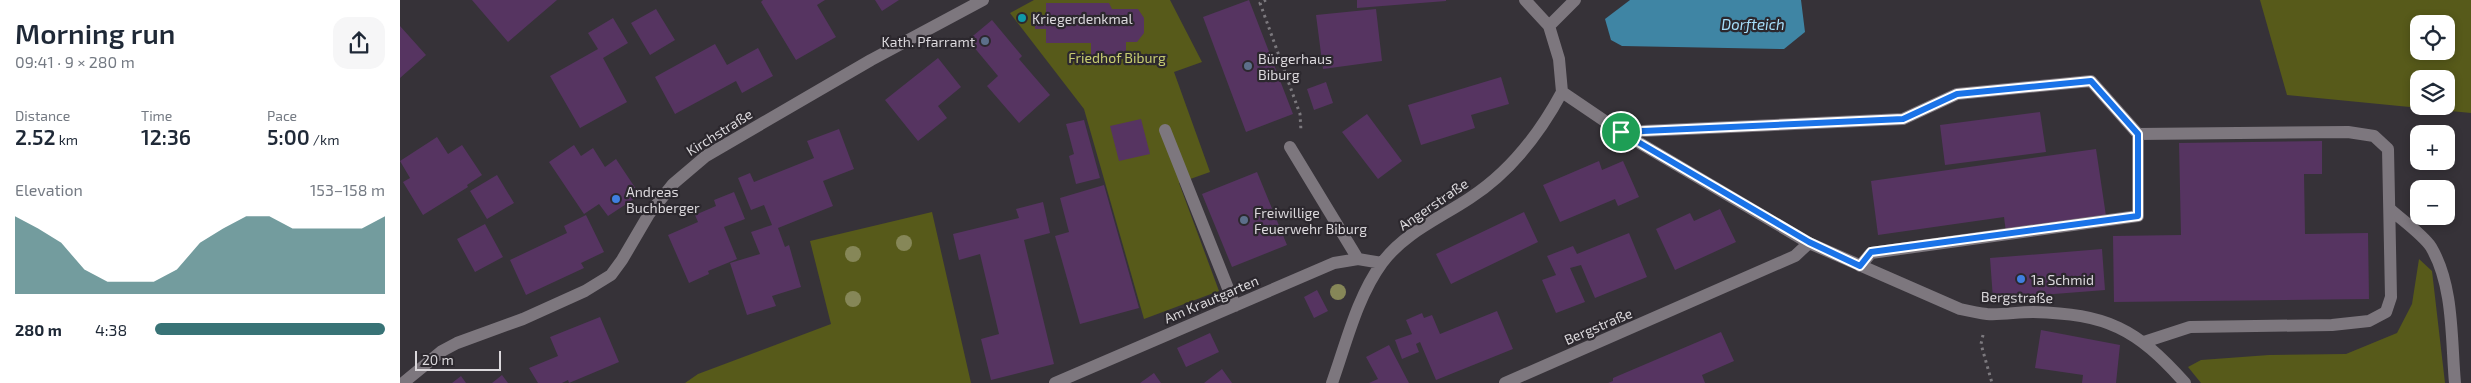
<!DOCTYPE html>
<meta charset="utf-8">
<style>
body{margin:0;font-family:"Exo 2",sans-serif;background:#f6f6f7;color:#1f2937;height:100vh;display:flex;flex-direction:column;font-size:19px;white-space:nowrap}
*{box-sizing:border-box;margin:0}
p{font-size:16px;color:#747a83}
.icon{flex:none;width:28px;height:28px;fill:none;stroke:currentColor;stroke-width:2;stroke-linecap:round;stroke-linejoin:round}
.map{position:relative;flex:1;overflow:hidden}
.drawer{display:flex;flex-direction:column;background:#fff;width:400px}
.drawer>*{flex:none}
.buttons{position:absolute;left:2010px;top:15px;display:grid;gap:10px}
.buttons a{display:grid;place-items:center;width:45px;height:45px;border-radius:10px;background:#fff;box-shadow:0 2px 8px #0003;font-size:25px}
.scale{position:absolute;left:15px;bottom:12px;width:86px;box-sizing:border-box;padding-left:5px;border:2px solid #dbd8dc;border-top:0;font-size:14px;line-height:18px;white-space:nowrap;color:#dbd8dc;-webkit-text-stroke:4px #2c282e;paint-order:stroke}
.pin{position:absolute;display:grid;place-items:center;width:42px;height:42px;color:#fff;margin:-21px;border:2px solid #fff;border-radius:50%;box-shadow:0 1px 5px #0007}
.round{display:grid;place-items:center;flex:none;width:52px;height:52px;border-radius:15px;background:#f6f6f7}
.overview{display:flex;align-items:center;justify-content:space-between;height:85px;padding:0 15px}
h1{font-size:28px;font-weight:600;line-height:38px}
.stats{display:grid;grid-template-columns:repeat(3,1fr);gap:8px;height:85px;padding:5px 15px}
.stats div{display:grid;align-content:center}
.stats b{font-size:21px;font-weight:600}
.stats small{font-size:14px;font-weight:400}
.stats p{font-size:14px}
.chart{height:140px;padding:10px 15px}
.chart p{display:flex;justify-content:space-between}
.chart svg{width:100%;height:90px;margin-top:5px;fill:#387376;opacity:.7}
ul{padding:0 15px;list-style:none;font-size:16px}
li{display:grid;grid-template-columns:80px 60px 1fr;align-items:center;height:38px}
li i{height:12px;border-radius:6px;background:#387376}
main{display:flex;flex:1;min-height:0}
.map>svg:first-child{display:block}
.green{fill:#575a1a;fill-rule:evenodd}
.water{fill:#3f85a4}
.building{fill:#563461}
.lines{fill:none;stroke-linecap:round;stroke-linejoin:round}
.path{stroke:#7c797e;stroke-width:3;stroke-dasharray:2.5 4;stroke-linecap:butt}
.minor{stroke:#7d777e;stroke-width:12}
.tree{fill:#868758}
.route-casing{stroke:#fff;stroke-width:10}
.route{stroke:#1a73e8;stroke-width:6}
.culture-dot{fill:#0f9aa8;stroke:#2c282e;stroke-width:2}
.service-dot{fill:#5c6f8a;stroke:#2c282e;stroke-width:2}
.shop-dot{fill:#3f7fe0;stroke:#2c282e;stroke-width:2}
.labels{text-anchor:middle;dominant-baseline:central;stroke-width:4.5;stroke-linejoin:round;paint-order:stroke}
.poi-label{font-size:14px;fill:#dbd8dc;stroke:#2c282e;text-anchor:start}
.park-label{font-size:14px;fill:#c8cd72;stroke:#2c282e}
.street-label{font-size:14px;fill:#dbd8dc;stroke:#2c282e}
.water-label{font-size:15px;font-style:italic;fill:#a7dffb;stroke:#2c282e}
</style>
<main>
<section class="drawer">
<div class="overview"><div><h1>Morning run</h1><p>09:41 · 9 × 280 m</p></div><a class="round"><svg class="icon" aria-label="share" viewBox="0 0 24 24"><path d="M12 15V3M7 8l5-5 5 5M5 13v7h14v-7"/></svg></a></div>
<div class="stats">
<div><p>Distance</p><b>2.52<small> km</small></b></div>
<div><p>Time</p><b>12:36</b></div>
<div><p>Pace</p><b>5:00<small> /km</small></b></div>
</div>
<div class="chart"><p><span>Elevation</span>153–158 m</p>
<svg viewBox="0 0 160 44" preserveAspectRatio="none"><path d="M0 44V6L10 12L20 19L30 32L40 38L50 38L60 38L70 32L80 19L90 12L100 6L110 6L120 12L130 12L140 12L150 12L160 6V44z"/></svg>
</div>
<ul>
<li><b>280 m</b>4:38<i style="width:100%"></i></li>
</ul>
</section>
<div class="map">
<svg width="2071" height="383" viewBox="0 0 2071 383">
<rect width="100%" height="100%" fill="#363238"/>
<path class="green" d="M634 0H770L802 62 774 72 810 172 779 183 819 291 744 319 684 109 610 13Z
M1860 0H2071V113L1887 95ZM2019 24H2046V51H2019ZM2019 79H2046V106H2019Z
M532 212 571 383H285L298 374 431 324 410 241Z
M2019 259 2032 271 2045 383H1801L1788 367 1801 360 1869 355 1946 354 1997 333 2012 304Z"/>
<path class="water" d="M1230 0H1401L1405 32 1384 49 1222 46 1211 40 1205 19Z"/>
<path class="building" d="M72 0H157L108 42Z
M363 0H425L417 5 436 37 396 60 361 2Z
M475 0H499L482 11Z
M849 0 893 114 846 132 803 17Z
M957 0H1046V1L957 8Z
M646 3H709L712 9H738L744 18V33L737 42H726V57H705V61H691V43H646V29H635V17H646Z
M256 9 275 40 250 55 231 23Z
M976 9 982 61 923 69 916 15Z
M213 18 228 43 203 58 227 102 180 128 150 76 198 49 188 33Z
M592 20 622 56 619 59 650 95 619 123 587 86 598 76 568 40Z
M0 26 26 55 0 78Z
M315 44 327 65 358 48 373 76 342 93 336 81 275 114 255 77Z
M538 58 561 87 538 106 547 118 518 141 485 100Z
M1101 77 1109 104 1071 115 1075 128 1021 145 1008 105Z
M926 82 933 103 914 110 907 89Z
M1640 112 1646 152 1545 165 1540 125Z
M967 114 1002 161 978 179 942 132Z
M741 119 750 154 719 161 710 126Z
M684 120 700 178 676 184 669 156 674 154 666 124Z
M439 129 454 169 423 181 433 206 378 228 385 247 389 245 401 287 372 296 376 306 347 315 330 263 360 254 351 232 372 225 364 205 351 210 338 178 350 173 354 182 414 158 407 141Z
M37 137 48 154 62 145 82 175 67 185 68 187 23 215 3 182 10 178 0 161Z
M1922 141V174H1904L1905 234 1968 233 1969 299 1714 302 1713 236 1781 235 1779 143Z
M174 145 181 156 193 148 205 167 216 159 240 195 208 216 199 204 184 214 149 162Z
M1696 149 1706 216 1606 232 1604 217 1478 235 1471 181Z
M1199 161 1202 170 1223 161 1239 197 1218 206 1215 199 1160 222 1143 185Z
M857 172 887 245 832 267 802 194Z
M97 175 114 203 87 219 70 191Z
M704 185 739 308 680 324 655 236 669 232 660 198Z
M334 192 345 219 324 227 337 259 308 271 309 274 289 283 268 235 298 222 295 215 316 206 314 200Z
M643 202 650 233 624 240 654 364 591 380 581 339 599 334 580 254 559 260 553 234 619 218 616 209Z
M1320 209 1336 242 1275 270 1256 229 1290 213 1294 221Z
M1124 212 1138 242 1051 284 1036 254Z
M186 215 204 252 181 263 184 268 126 295 110 260 167 233 164 226Z
M85 224 103 257 75 272 57 239Z
M1229 233 1247 277 1195 298 1181 265 1170 268 1185 302 1156 313 1142 280 1156 275 1147 256 1173 246 1177 254Z
M1702 249 1705 290 1593 299 1590 258Z
M917 290 928 311 914 318 904 297Z
M1097 311 1113 349 1036 380 1020 342 1016 344 1019 352 1002 359 995 340 1012 334 1006 320 1022 313 1024 318 1032 315 1040 334Z
M200 317 219 362 169 383 168 380 162 383H138L129 368 158 356 150 337Z
M1641 330 1720 345 1716 383H1682L1683 375 1635 368Z
M1321 332 1334 361 1302 375 1305 383H1208L1213 381V378Z
M810 333 819 352 786 367 777 348Z
M989 345 1009 383H969L978 379 966 357Z
M822 369 832 383H804Z
M754 373 761 383H740Z
M102 375 108 383H92Z
M61 376 66 383H52Z"/>
<g class="lines">
<path class="path" d="M866 0 860 3 900 114 901 131
M1583 335 1581 344 1592 383"/>
<path class="minor" d="M1125 0 1149 26 1159 59 1162 92
M1149 26 1175 0
M1162 92 1221 132 1409 243 1560 309C1569 311 1578 313 1587 314 1602 315 1617 312 1633 312 1707 314 1736 328 1785 383
M765 130 835 306
M1221 132 1503 119 1557 94 1691 81 1738 134 1948 132 1974 136 1988 149 1991 297 1986 312 1969 321 1932 325 1790 327 1744 342
M890 147 958 259
M1991 210C2002 220 2023 235 2031 247 2054 286 2051 339 2055 383
M1460 266 1471 253 1738 216V134
M3 383 42 351 57 343 123 319 185 291 211 275 222 260 249 214 273 184 306 156 471 60 583 0
M655 383 934 263 958 259 982 263
M932 383C946 344 957 297 982 263 1004 233 1040 218 1070 198 1110 172 1140 133 1162 92
M1105 383 1395 256 1409 243"/>
</g>
<g class="tree">
<circle cx="504" cy="243" r="8"/>
<circle cx="453" cy="254" r="8"/>
<circle cx="938" cy="292" r="8"/>
<circle cx="453" cy="299" r="8"/>
</g>
<g class="lines">
<g class="route-casing">
<path id="route" d="M1691 81 1738 134V216L1471 252 1460 266 1409 242 1221 132 1503 119 1557 94Z"/>
</g>
<use href="#route" class="route"/>
</g>
<circle class="culture-dot" cx="622" cy="18" r="5"/>
<g class="service-dot">
<circle cx="585" cy="41" r="5"/>
<circle cx="848" cy="66" r="5"/>
<circle cx="844" cy="220" r="5"/>
</g>
<g class="shop-dot">
<circle cx="216" cy="199" r="5"/>
<circle cx="1621" cy="279" r="5"/>
</g>
<g class="labels">
<g class="poi-label">
<text x="632" y="18">Kriegerdenkmal</text>
<text x="575" y="41" text-anchor="end">Kath. Pfarramt</text>
<text x="858" y="58">Bürgerhaus<tspan x="858" dy="16">Biburg</tspan></text>
<text x="226" y="191">Andreas<tspan x="226" dy="16">Buchberger</tspan></text>
<text x="854" y="212">Freiwillige<tspan x="854" dy="16">Feuerwehr Biburg</tspan></text>
<text x="1631" y="279">1a Schmid</text>
</g>
<g class="park-label">
<text x="717" y="57">Friedhof Biburg</text>
</g>
<g class="street-label">
<text transform="translate(319 132) rotate(-32)">Kirchstraße</text>
<text transform="translate(1033 204) rotate(-34)">Angerstraße</text>
<text transform="translate(1617 297) rotate(1)">Bergstraße</text>
<text transform="translate(811 299) rotate(-23)">Am Krautgarten</text>
<text transform="translate(1198 326) rotate(-23)">Bergstraße</text>
</g>
<g class="water-label">
<text x="1353" y="24">Dorfteich</text>
</g>
</g>
</svg>
<div class="buttons">
<a><svg class="icon" aria-label="locate" viewBox="0 0 24 24"><circle cx="12" cy="12" r="6"/><path d="M12 2v4M12 18v4M2 12h4M18 12h4"/></svg></a>
<a><svg class="icon" aria-label="layers" viewBox="0 0 24 24"><path d="M12 4l9 5-9 5-9-5zM3 14l9 5 9-5"/></svg></a>
<a>+</a>
<a>−</a>
</div>
<div class="scale">20 m</div>
<div class="pin" style="left:1221px;top:132px;background:#1e9e55"><svg class="icon" aria-label="arrive" viewBox="0 0 24 24"><path d="M6 21V4h12l-3 4 3 4H6"/></svg></div>
</div>
</main>
